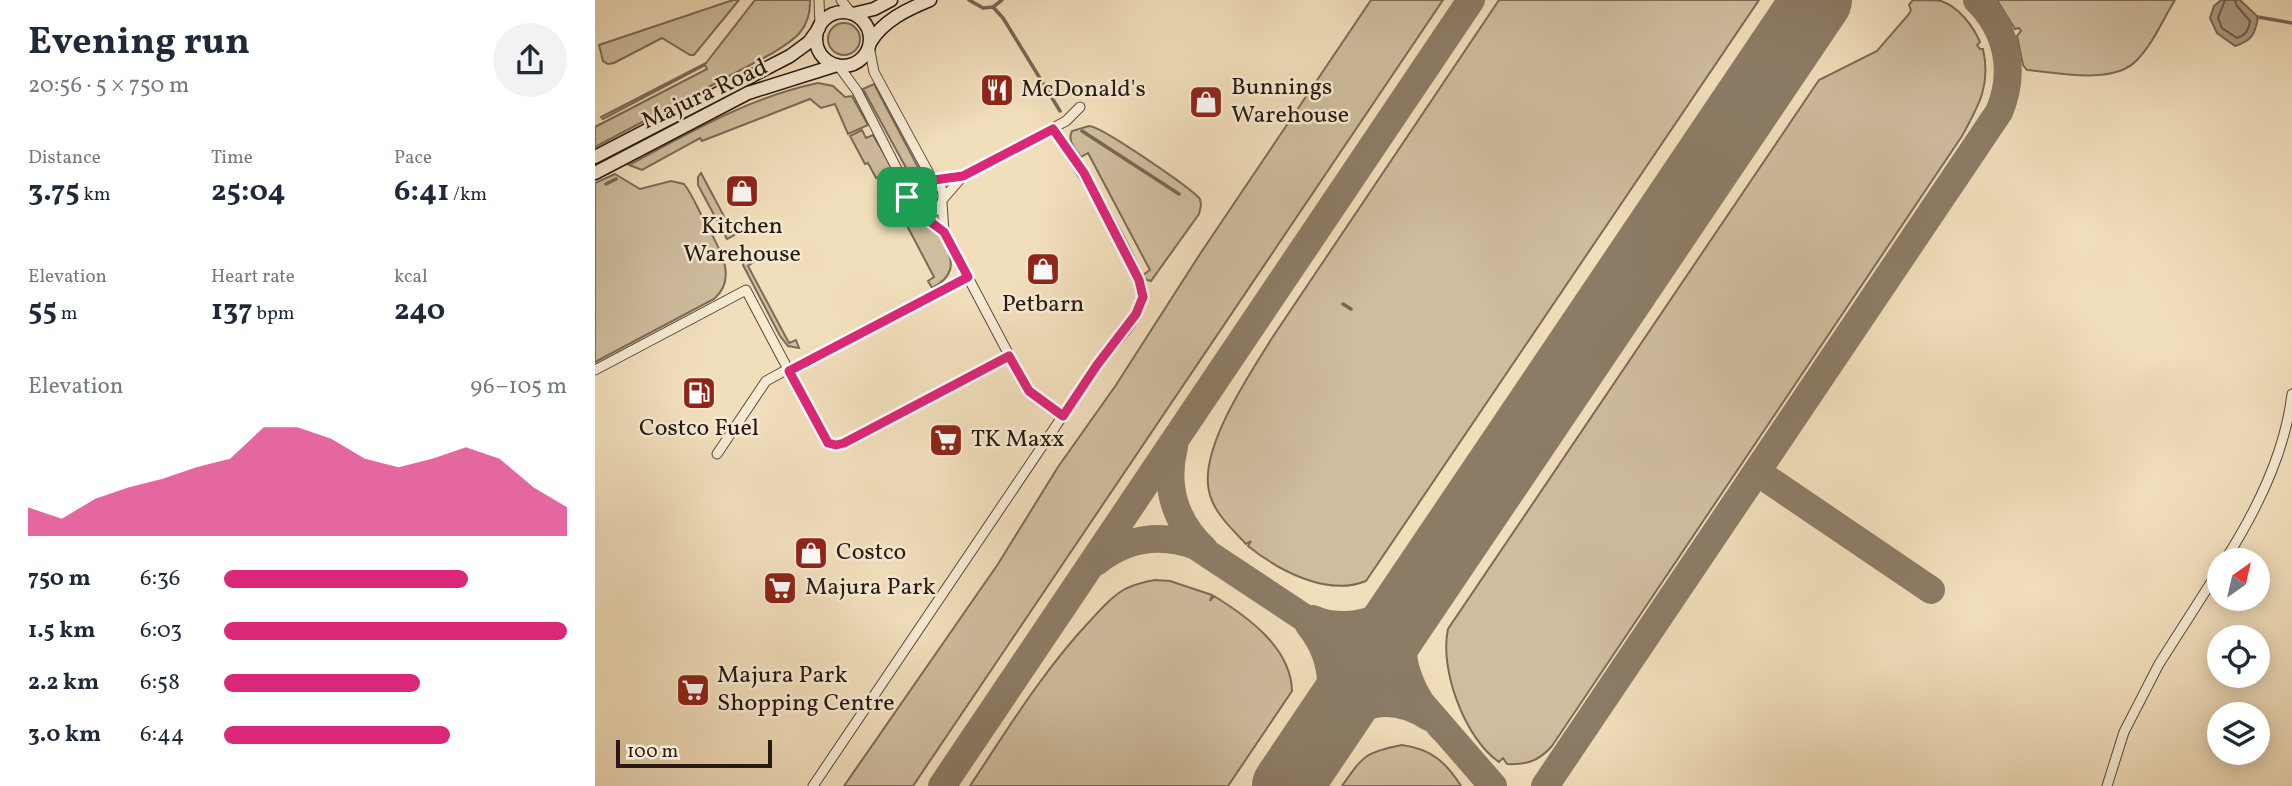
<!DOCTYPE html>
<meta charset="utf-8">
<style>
body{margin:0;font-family:Vollkorn,serif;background:#f2f2f3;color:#1f2937;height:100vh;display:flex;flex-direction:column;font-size:26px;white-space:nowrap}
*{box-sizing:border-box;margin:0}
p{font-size:23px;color:#747a83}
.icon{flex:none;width:38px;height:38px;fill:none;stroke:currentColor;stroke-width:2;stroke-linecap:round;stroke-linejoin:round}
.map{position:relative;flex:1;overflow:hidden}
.drawer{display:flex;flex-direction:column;background:#fff;width:595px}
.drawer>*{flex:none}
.needle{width:46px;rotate:34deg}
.controls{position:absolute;left:1612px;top:548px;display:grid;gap:14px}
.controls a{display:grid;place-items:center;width:63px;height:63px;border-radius:50%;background:#fff;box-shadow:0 4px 18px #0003;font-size:35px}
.scale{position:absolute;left:21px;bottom:18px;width:156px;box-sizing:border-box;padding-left:7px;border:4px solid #281911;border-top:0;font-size:19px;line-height:24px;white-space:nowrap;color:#281911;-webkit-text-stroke:5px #f6ead3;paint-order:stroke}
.pin{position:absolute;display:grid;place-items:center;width:60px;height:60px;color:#fff;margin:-30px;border-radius:14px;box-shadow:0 4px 10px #0006}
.round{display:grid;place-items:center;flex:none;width:74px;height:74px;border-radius:37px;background:#f2f2f3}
.summary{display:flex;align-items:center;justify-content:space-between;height:119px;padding:0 28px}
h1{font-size:38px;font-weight:700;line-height:52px}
.metrics{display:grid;grid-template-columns:repeat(3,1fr);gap:10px;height:119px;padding:7px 28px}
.metrics div{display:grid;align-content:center}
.metrics b{font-size:30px;font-weight:700}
.metrics small{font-size:19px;font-weight:400}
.metrics p{font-size:19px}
.chart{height:196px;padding:14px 28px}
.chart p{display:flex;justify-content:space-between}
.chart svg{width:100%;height:126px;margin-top:7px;fill:#db2777;opacity:.7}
ul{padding:0 28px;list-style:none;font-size:23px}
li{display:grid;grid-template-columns:112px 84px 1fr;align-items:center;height:52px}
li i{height:18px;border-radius:9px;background:#db2777}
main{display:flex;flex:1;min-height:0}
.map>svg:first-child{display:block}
.green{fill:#cfbd9e;stroke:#7c6b58;stroke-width:2}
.water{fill:#ad9b81;stroke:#786754;stroke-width:2}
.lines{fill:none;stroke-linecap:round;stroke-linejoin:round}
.shore{stroke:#6a5a49;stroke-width:2}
.stream{stroke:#786754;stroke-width:3.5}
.taxiway{stroke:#8c7c66;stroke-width:28}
.runway{stroke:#8c7c66;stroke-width:70}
.minor-casing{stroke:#5a4a3c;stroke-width:11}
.secondary-casing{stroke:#281911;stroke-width:15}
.minor{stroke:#f6ead3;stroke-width:9}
.secondary{stroke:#f6ead3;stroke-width:12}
.route-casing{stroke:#fff;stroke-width:14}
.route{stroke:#db2777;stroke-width:9}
.labels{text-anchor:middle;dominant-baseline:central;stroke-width:5;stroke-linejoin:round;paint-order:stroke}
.poi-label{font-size:24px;fill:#281911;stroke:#f6ead3;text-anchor:start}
.street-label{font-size:24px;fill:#281911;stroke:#f6ead3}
</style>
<main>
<section class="drawer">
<div class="summary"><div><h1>Evening run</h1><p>20:56 · 5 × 750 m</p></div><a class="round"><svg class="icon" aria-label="share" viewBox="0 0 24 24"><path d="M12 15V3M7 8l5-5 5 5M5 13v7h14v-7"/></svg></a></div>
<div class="metrics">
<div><p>Distance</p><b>3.75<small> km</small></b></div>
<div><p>Time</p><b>25:04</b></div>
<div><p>Pace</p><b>6:41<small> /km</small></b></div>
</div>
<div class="metrics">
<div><p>Elevation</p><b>55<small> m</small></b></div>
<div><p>Heart rate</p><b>137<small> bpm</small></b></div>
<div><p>kcal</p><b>240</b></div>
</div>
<div class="chart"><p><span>Elevation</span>96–105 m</p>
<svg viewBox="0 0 160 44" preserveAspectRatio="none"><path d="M0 44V34L10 38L20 31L30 27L40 24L50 20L60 17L70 6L80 6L90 10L100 17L110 20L120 17L130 13L140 17L150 27L160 34V44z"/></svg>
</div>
<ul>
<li><b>750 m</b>6:36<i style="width:71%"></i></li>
<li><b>1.5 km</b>6:03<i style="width:100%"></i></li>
<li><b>2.2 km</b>6:58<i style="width:57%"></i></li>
<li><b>3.0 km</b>6:44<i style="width:66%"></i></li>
</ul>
</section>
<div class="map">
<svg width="1697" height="786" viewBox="0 0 1697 786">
<rect width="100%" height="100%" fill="#f1debb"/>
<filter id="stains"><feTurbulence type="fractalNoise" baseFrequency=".00286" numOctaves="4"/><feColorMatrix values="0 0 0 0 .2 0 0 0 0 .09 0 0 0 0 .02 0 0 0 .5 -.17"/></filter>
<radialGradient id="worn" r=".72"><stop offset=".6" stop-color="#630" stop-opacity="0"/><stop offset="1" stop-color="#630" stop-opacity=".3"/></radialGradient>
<path class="green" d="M138 0H144L99 55H95L67 38 19 63 13 64 8 61 4 45Z
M160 0H215C216 30 199 40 176 54L0 147V127L112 69 110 65 8 119 6 117 111 63Z
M776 0H848L318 786H249L403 564 463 467 521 385 605 254Z
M904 0H1164L771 581C732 597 683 570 653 546L656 541 651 544C637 529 618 512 614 491 604 448 655 374 677 338Z
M1318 0C1326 0 1339 0 1346 1 1364 7 1378 26 1385 42L1382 45 1385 49H1388C1396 85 1384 105 1367 136L957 746C944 761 931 765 912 764L908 758 904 762C870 739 844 669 853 629L1224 80 1282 51 1314 14 1316 10 1314 5Z
M1402 0H1580C1568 19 1558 44 1542 60 1519 85 1463 73 1432 70L1428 65 1422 36 1426 31 1424 28 1420 29Z
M233 39a16 16 0 1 1 32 0a16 16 0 1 1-32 0Z
M223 83 238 86 250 97 257 96 273 125 253 134 240 104 226 108 215 99 107 141 105 138 47 170 34 165C96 132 155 97 223 83Z
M279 84 324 169 315 175 268 89Z
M494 126C506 126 596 188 605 199L606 205 604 214 556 281 552 280 548 275 555 270 493 153 486 157C480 149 472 141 477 131Z
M267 130 271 138 278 135C287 151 300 170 305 188 307 195 306 202 310 209 316 218 325 218 333 223 341 228 345 236 350 244 360 264 358 277 337 288L333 281 339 277 288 180 286 176 281 178 273 163 270 164 255 136Z
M106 173 139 235 132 239 103 185V177Z
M20 174 45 189 76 181 89 184C97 194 102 207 108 218 120 242 146 276 119 299L0 362V183Z
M155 255 160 261 153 266 194 343 201 340 204 348 193 346 185 336 148 265 149 259Z
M560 580 575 581 617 595 615 601 619 596C653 617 696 648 697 691L633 786H375C412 730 448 671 494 622 505 610 516 597 530 589 540 584 549 582 560 580Z
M807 745C836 749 851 762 866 786H747C768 756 770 752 807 745Z"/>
<path class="water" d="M1626 0H1645L1663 17C1660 34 1657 41 1640 46L1622 33 1615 18 1619 6Z"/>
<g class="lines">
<path class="shore" d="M1630 0 1623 18 1627 28 1642 38C1650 36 1654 29 1655 21L1642 6 1640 0"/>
<path class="stream" d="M374 0 388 8 398 7 408 18 465 111
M398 7 407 0
M1663 17 1697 23
M487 131 584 194
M11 184 21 179
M748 304 756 309"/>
<path class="taxiway" d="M1210 18 1220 0
M579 447C569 486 580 522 609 549
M1162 472 1336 590
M501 562C531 538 566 533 601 546L794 674 826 703 847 728
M835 574C805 619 796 655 826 703L898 786
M718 619C728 624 739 625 750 625 811 624 841 566 871 521
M714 625C745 663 742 712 715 751
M727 734C759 705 793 690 834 717
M347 786 876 0
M950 786 1404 112C1421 72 1413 31 1382 0"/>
<path class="runway" d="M692 786 1222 0"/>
<g class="minor-casing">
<path id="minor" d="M224 0 225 25
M246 0 257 14
M274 46 279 72 337 179
M243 65 262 91 307 179 312 197
M312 196a18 18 0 1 1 36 0a18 18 0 1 1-36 0Z
M348 199 368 176 471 121 485 107
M347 203 349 232
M322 212 349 232 432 389 468 416
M0 370 151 290 230 439C235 446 242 446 249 443L414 356
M194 371 373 277
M122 454 171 381 193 369
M1630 560C1662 510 1690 453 1697 394
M218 786 502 365C516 347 544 321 547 299 552 272 476 155 458 129
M1512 786 1529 732 1564 664 1624 570"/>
</g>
<g class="secondary-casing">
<path id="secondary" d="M221 39a27 27 0 1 1 54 0a27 27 0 1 1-54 0Z
M258 14 279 9 296 0
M275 43C287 21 313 9 335 0
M0 157 195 56 214 42 224 28
M0 173 153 93 242 65"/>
</g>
<use href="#minor" class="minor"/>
<use href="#secondary" class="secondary"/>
</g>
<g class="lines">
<g class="route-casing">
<path id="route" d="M458 129 489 173 544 280 548 297 541 314 502 365 468 416 434 391 414 356 249 443 241 445 233 443 194 371 373 277 349 232 316 207 312 197 316 185 327 178 339 180 368 176Z"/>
</g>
<use href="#route" class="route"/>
</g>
<defs>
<g id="restaurant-square" transform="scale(1.75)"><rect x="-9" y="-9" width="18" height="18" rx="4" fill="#8f2418" stroke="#f6ead3"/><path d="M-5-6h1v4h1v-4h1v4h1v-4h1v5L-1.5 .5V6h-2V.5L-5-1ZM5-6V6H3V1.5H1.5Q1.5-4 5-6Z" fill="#fff"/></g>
<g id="shop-square" transform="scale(1.75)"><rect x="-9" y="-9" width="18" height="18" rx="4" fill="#8f2418" stroke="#f6ead3"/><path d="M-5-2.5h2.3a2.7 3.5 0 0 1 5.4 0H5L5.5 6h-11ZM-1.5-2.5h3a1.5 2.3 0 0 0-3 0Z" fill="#fff"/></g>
<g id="fuel-square" transform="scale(1.75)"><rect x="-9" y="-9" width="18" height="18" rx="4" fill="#8f2418" stroke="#f6ead3"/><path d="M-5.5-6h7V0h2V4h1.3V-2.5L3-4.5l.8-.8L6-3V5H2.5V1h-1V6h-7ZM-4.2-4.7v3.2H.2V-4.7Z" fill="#fff"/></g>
<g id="supermarket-square" transform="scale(1.75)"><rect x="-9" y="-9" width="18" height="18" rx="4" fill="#8f2418" stroke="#f6ead3"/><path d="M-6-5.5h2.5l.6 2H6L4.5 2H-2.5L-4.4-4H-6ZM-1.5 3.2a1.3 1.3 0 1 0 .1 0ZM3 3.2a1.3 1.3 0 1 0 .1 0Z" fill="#fff"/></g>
</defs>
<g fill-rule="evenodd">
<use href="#restaurant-square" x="402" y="90"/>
<use href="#shop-square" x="611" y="102"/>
<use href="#shop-square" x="147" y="191"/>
<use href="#shop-square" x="448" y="269"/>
<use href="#fuel-square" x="104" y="393"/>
<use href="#supermarket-square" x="351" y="440"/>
<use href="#shop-square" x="216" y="553"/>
<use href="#supermarket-square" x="185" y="588"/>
<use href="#supermarket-square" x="98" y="690"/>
</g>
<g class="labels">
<g class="poi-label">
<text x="636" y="88">Bunnings<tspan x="636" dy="28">Warehouse</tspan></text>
<text x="426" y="90">McDonald's</text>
<text x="147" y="227" text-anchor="middle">Kitchen<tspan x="147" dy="28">Warehouse</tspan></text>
<text x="448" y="305" text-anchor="middle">Petbarn</text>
<text x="104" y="429" text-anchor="middle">Costco Fuel</text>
<text x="376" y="440">TK Maxx</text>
<text x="241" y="553">Costco</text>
<text x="210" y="588">Majura Park</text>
<text x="122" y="676">Majura Park<tspan x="122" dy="28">Shopping Centre</tspan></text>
</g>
<g class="street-label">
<text transform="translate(110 95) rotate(-25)">Majura Road</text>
</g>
</g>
<rect width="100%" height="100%" filter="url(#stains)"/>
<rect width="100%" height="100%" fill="url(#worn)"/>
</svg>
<div class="controls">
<a><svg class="needle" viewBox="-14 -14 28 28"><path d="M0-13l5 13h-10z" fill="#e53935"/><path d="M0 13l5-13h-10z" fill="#747a83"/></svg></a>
<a><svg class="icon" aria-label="locate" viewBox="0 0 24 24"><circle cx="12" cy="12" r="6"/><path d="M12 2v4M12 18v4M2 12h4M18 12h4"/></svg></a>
<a><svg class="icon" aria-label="layers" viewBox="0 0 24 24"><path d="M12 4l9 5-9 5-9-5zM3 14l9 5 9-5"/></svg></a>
</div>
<div class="scale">100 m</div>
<div class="pin" style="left:312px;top:197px;background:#1e9e55"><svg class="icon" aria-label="arrive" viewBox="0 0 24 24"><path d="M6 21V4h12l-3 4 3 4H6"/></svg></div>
</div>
</main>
